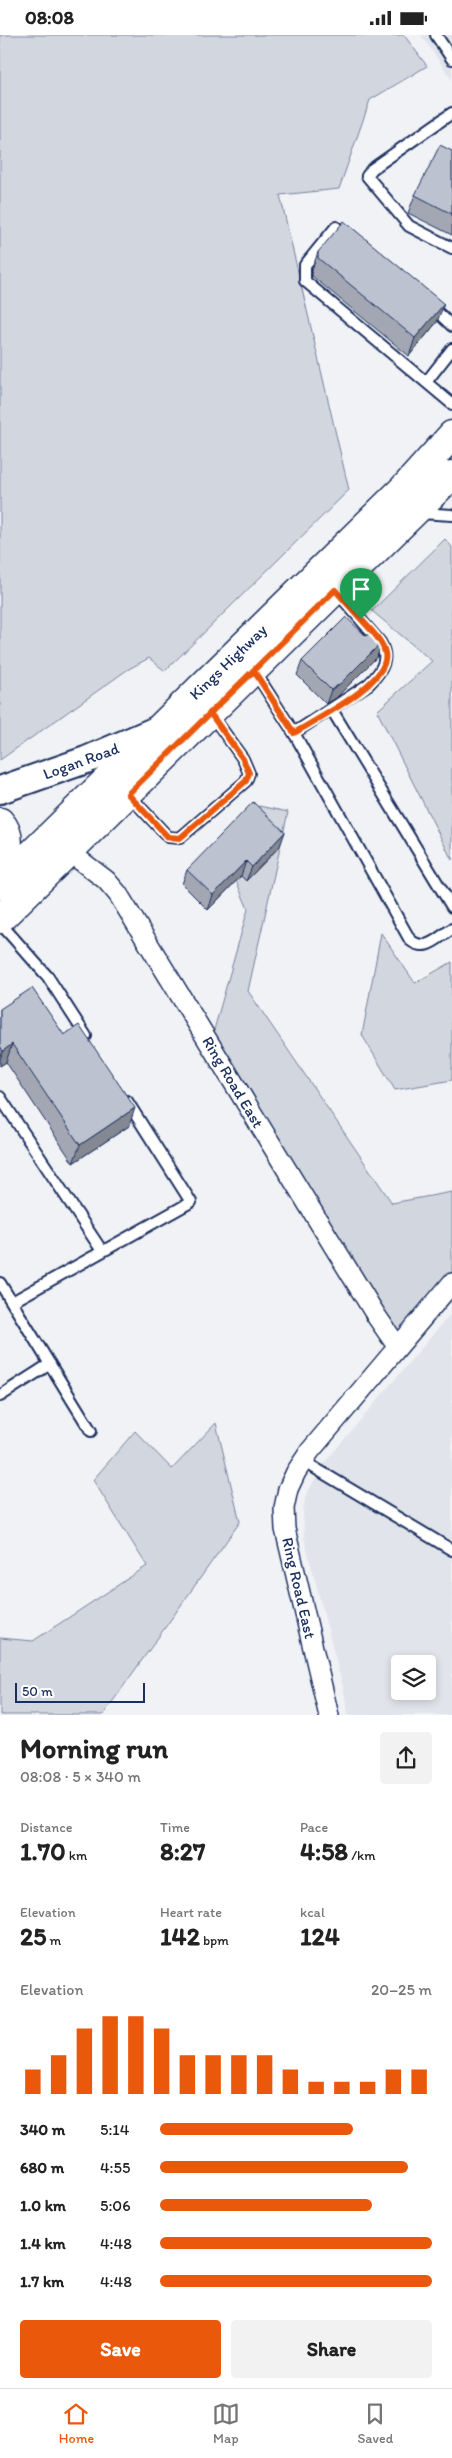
<!DOCTYPE html>
<meta charset="utf-8">
<style>
body{margin:0;font-family:Itim,sans-serif;background:#f2f2f2;color:#222;height:100vh;display:flex;flex-direction:column;font-size:19px;white-space:nowrap}
*{box-sizing:border-box;margin:0}
p{font-size:16px;color:#767676}
.icon{flex:none;width:28px;height:28px;fill:none;stroke:currentColor;stroke-width:2;stroke-linecap:round;stroke-linejoin:round}
.map{position:relative;height:1680px;overflow:hidden}
.drawer{display:flex;flex-direction:column;background:#fff;flex:1}
.drawer>*{flex:none}
.controls{position:absolute;left:391px;top:1620px;display:grid;gap:10px}
.controls a{display:grid;place-items:center;width:45px;height:45px;border-radius:5px;background:#fff;box-shadow:0 2px 8px #0003;font-size:25px}
.scale{position:absolute;left:15px;bottom:12px;width:130px;box-sizing:border-box;padding-left:5px;border:2px solid #1b2f5e;border-top:0;font-size:14px;line-height:18px;white-space:nowrap;color:#1b2f5e;-webkit-text-stroke:4px #fff;paint-order:stroke}
.pin{position:absolute;display:grid;place-items:center;width:42px;height:42px;color:#fff;margin:-51px -21px;border-radius:50% 50% 50% 0;rotate:-45deg;box-shadow:0 0 5px #0007}
.pin .icon{rotate:45deg}
.round{display:grid;place-items:center;flex:none;width:52px;height:52px;border-radius:5px;background:#f2f2f2}
.overview{display:flex;align-items:center;justify-content:space-between;height:85px;padding:0 20px}
h1{font-size:28px;font-weight:800;line-height:38px}
.metrics{display:grid;grid-template-columns:repeat(3,1fr);gap:8px;height:85px;padding:5px 20px}
.metrics div{display:grid;align-content:center}
.metrics b{font-size:25px;font-weight:800}
.metrics small{font-size:14px;font-weight:400}
.metrics p{font-size:14px}
.chart{height:140px;padding:10px 20px}
.chart p{display:flex;justify-content:space-between}
.chart svg{width:100%;height:90px;margin-top:5px;stroke:#ea580c;stroke-width:6}
.cta{display:flex;gap:10px;margin-top:auto;padding:10px 20px}
.cta a{flex:1;height:58px;border-radius:5px;background:#ea580c;color:#fff;font-size:20px;font-weight:800;line-height:58px;text-align:center}
.cta a+a{background:#f2f2f2;color:#222}
ul{padding:0 20px;list-style:none;font-size:16px}
li{display:grid;grid-template-columns:80px 60px 1fr;align-items:center;height:38px}
li i{height:12px;border-radius:6px;background:#ea580c}
.status{display:flex;justify-content:space-between;align-items:center;height:35px;padding:0 25px;background:#fff;direction:ltr}
.status svg{height:14px;fill:currentColor}
.tab-bar{display:flex;justify-content:space-around;align-items:center;height:70px;border-top:1px solid #e0e0e0;background:#fff;font-size:14px;color:#767676}
.tab-bar a{display:grid;justify-items:center;gap:2px}
.tab-bar .on{color:#ea580c}
.map>svg:first-child{display:block}
.built{fill:#e1e4ea;fill-rule:evenodd}
.green{fill:#d2d6df;stroke:#76829e}
.lines{fill:none;stroke-linecap:round;stroke-linejoin:round}
.lane-casing{stroke:#1b2f5e;stroke-width:14}
.street-casing{stroke:#1b2f5e;stroke-width:22}
.secondary-casing{stroke:#1b2f5e;stroke-width:30}
.primary-casing{stroke:#1b2f5e;stroke-width:31}
.lane{stroke:#fff;stroke-width:10}
.street{stroke:#fff;stroke-width:19}
.secondary{stroke:#fff;stroke-width:26}
.primary{stroke:#fff;stroke-width:28}
.wall{fill:#a2a7b3;stroke:#1b2f5e}
.shaded-wall{fill:#848892;stroke:#1b2f5e}
.building{fill:#bcc2d0;stroke:#1b2f5e}
.route-casing{stroke:#fff;stroke-width:10}
.route{stroke:#ea580c;stroke-width:6}
.labels{text-anchor:middle;dominant-baseline:central;stroke-width:4;stroke-linejoin:round;paint-order:stroke}
.street-label{font-size:16px;fill:#1b2f5e;stroke:#fff}
</style>
<div class="status"><b>08:08</b><svg viewBox="0 0 49 12"><path d="M0 12V9h3v3zM5 12V6h3v6zM10 12V3h3v9zM15 12V0h3v12zM26 1h20v11H26zM47 4h2v5h-2z"/></svg></div>
<div class="map">
<svg width="452" height="1681" viewBox="0 0 452 1681">
<rect width="100%" height="100%" fill="#f1f2f5"/>
<filter id="ink" filterUnits="userSpaceOnUse"><feTurbulence type="fractalNoise" baseFrequency=".02" numOctaves="2"/><feDisplacementMap in="SourceGraphic" scale="10" xChannelSelector="R" yChannelSelector="G"/><feConvolveMatrix kernelMatrix="1 2 1 2 8 2 1 2 1" color-interpolation-filters="sRGB"/></filter>
<g filter="url(#ink)">
<path class="built" d="M421 0H452V45Z
M452 1277V1680H348L344 1656 304 1503 303 1475 306 1460 325 1427ZM400 1629H428V1656H400Z"/>
<path class="green" d="M0 0H404L427 31 370 65 339 154 280 160 349 455 165 636 149 623 127 635 0 725Z
M445 504 452 512V825L377 676 432 626 372 576Z
M259 771 288 777 248 956 392 1168 452 1157V1254L398 1317 210 1009 248 874 223 815Z
M381 898 415 948 452 927V1045L395 1055 362 1000Z
M216 1388 240 1487 103 1680H0V1603L33 1606 147 1531 93 1445 135 1396 172 1434Z"/>
<g class="lines">
<g class="lane-casing">
<path id="lane" d="M436 0 452 24
M452 78 372 134 367 141 409 191 452 213
M347 202 336 192 305 230V246L452 369
M430 270 452 291
M427 346 452 314
M420 478 452 480
M255 637 294 698 410 905C426 918 437 903 452 894
M332 675 452 872
M294 698 369 649C382 636 390 624 380 607L336 556
M128 759 168 802 180 803 246 746 249 738 243 724 211 679
M0 888 48 942 86 1001
M0 1062 102 1216
M0 1248 91 1396
M12 1267 191 1167 127 1066
M0 1361 50 1329
M303 1426 452 1515"/>
</g>
<g class="street-casing">
<path id="street" d="M60 810 106 845 118 859 377 1282 397 1311
M329 1681 285 1494 284 1473 288 1454 296 1437 310 1416 452 1248"/>
</g>
<g class="secondary-casing">
<path id="secondary" d="M0 755 86 725 156 695"/>
</g>
<g class="primary-casing">
<path id="primary" d="M0 787C14 802 6 820 0 837
M0 850 407 450 452 400
M0 884 452 440"/>
</g>
<use href="#lane" class="lane"/>
<use href="#street" class="street"/>
<use href="#secondary" class="secondary"/>
<use href="#primary" class="primary"/>
</g>
<path class="wall" d="M452 116V200L408 178 415 160Z
M318 217 437 287 409 321 312 241V235Z
M377 622 336 663 326 669 297 640 302 626Z
M280 811 246 846 241 841 208 875 182 849 187 835Z
M0 974 64 1000 129 1091 73 1128 6 1027 0 1031Z"/>
<path class="shaded-wall" d="M444 269 437 287 409 321 415 303Z
M382 607 377 622 336 663 326 669 331 655Z
M285 797 280 811 246 846 252 832Z
M246 826 241 841 208 875 213 860Z
M12 1009 6 1027 0 1031V1024L3 1016Z
M135 1073 129 1091 73 1128 80 1110Z"/>
<path class="building" d="M440 110 452 116V179L415 160Z
M344 186 444 269 415 303 318 223V217Z
M346 582 366 601 371 597 382 607 341 648 331 655 302 626Z
M253 767 285 797 252 832 246 826 213 860 187 835Z
M32 953 64 1000 79 990 135 1073 80 1110 12 1009 3 1016 0 1011V974Z"/>
</g>
<g class="lines" filter="url(#ink)">
<g class="route-casing">
<path id="route" d="M361 584 335 555 128 759 168 802 180 803 246 746 249 738 243 724 210 678 254 636 294 698C315 685 392 647 385 618 383 606 369 593 361 584"/>
</g>
<use href="#route" class="route"/>
</g>
<g class="labels">
<g class="street-label">
<text transform="translate(228 627) rotate(-44)">Kings Highway</text>
<text transform="translate(81 726) rotate(-20)">Logan Road</text>
<text transform="translate(233 1047) rotate(59)">Ring Road East</text>
<text transform="translate(299 1553) rotate(77)">Ring Road East</text>
</g>
</g>
</svg>
<div class="controls">
<a><svg class="icon" aria-label="layers" viewBox="0 0 24 24"><path d="M12 4l9 5-9 5-9-5zM3 14l9 5 9-5"/></svg></a>
</div>
<div class="scale">50 m</div>
<div class="pin" style="left:361px;top:584px;background:#1e9e55"><svg class="icon" aria-label="arrive" viewBox="0 0 24 24"><path d="M6 21V4h12l-3 4 3 4H6"/></svg></div>
</div>
<section class="drawer">
<div class="overview"><div><h1>Morning run</h1><p>08:08 · 5 × 340 m</p></div><a class="round"><svg class="icon" aria-label="share" viewBox="0 0 24 24"><path d="M12 15V3M7 8l5-5 5 5M5 13v7h14v-7"/></svg></a></div>
<div class="metrics">
<div><p>Distance</p><b>1.70<small> km</small></b></div>
<div><p>Time</p><b>8:27</b></div>
<div><p>Pace</p><b>4:58<small> /km</small></b></div>
</div>
<div class="metrics">
<div><p>Elevation</p><b>25<small> m</small></b></div>
<div><p>Heart rate</p><b>142<small> bpm</small></b></div>
<div><p>kcal</p><b>124</b></div>
</div>
<div class="chart"><p><span>Elevation</span>20–25 m</p>
<svg viewBox="0 0 160 44" preserveAspectRatio="none"><path d="M5 44V32M15 44V25M25 44V12M35 44V6M45 44V6M55 44V12M65 44V25M75 44V25M85 44V25M95 44V25M105 44V32M115 44V38M125 44V38M135 44V38M145 44V32M155 44V32"/></svg>
</div>
<ul>
<li><b>340 m</b>5:14<i style="width:71%"></i></li>
<li><b>680 m</b>4:55<i style="width:91%"></i></li>
<li><b>1.0 km</b>5:06<i style="width:78%"></i></li>
<li><b>1.4 km</b>4:48<i style="width:100%"></i></li>
<li><b>1.7 km</b>4:48<i style="width:100%"></i></li>
</ul>
<div class="cta"><a>Save</a><a>Share</a></div>
</section>
<nav class="tab-bar">
<a class="on"><svg class="icon" aria-label="home" viewBox="0 0 24 24"><path d="M3 11l9-7 9 7M6 9v11h12V9"/></svg>Home</a>
<a><svg class="icon" aria-label="map" viewBox="0 0 24 24"><path d="M3 6l6-2 6 2 6-2v14l-6 2-6-2-6 2zM9 4v14M15 6v14"/></svg>Map</a>
<a><svg class="icon" aria-label="saved" viewBox="0 0 24 24"><path d="M7 4h10v16l-5-4-5 4z"/></svg>Saved</a>
</nav>
